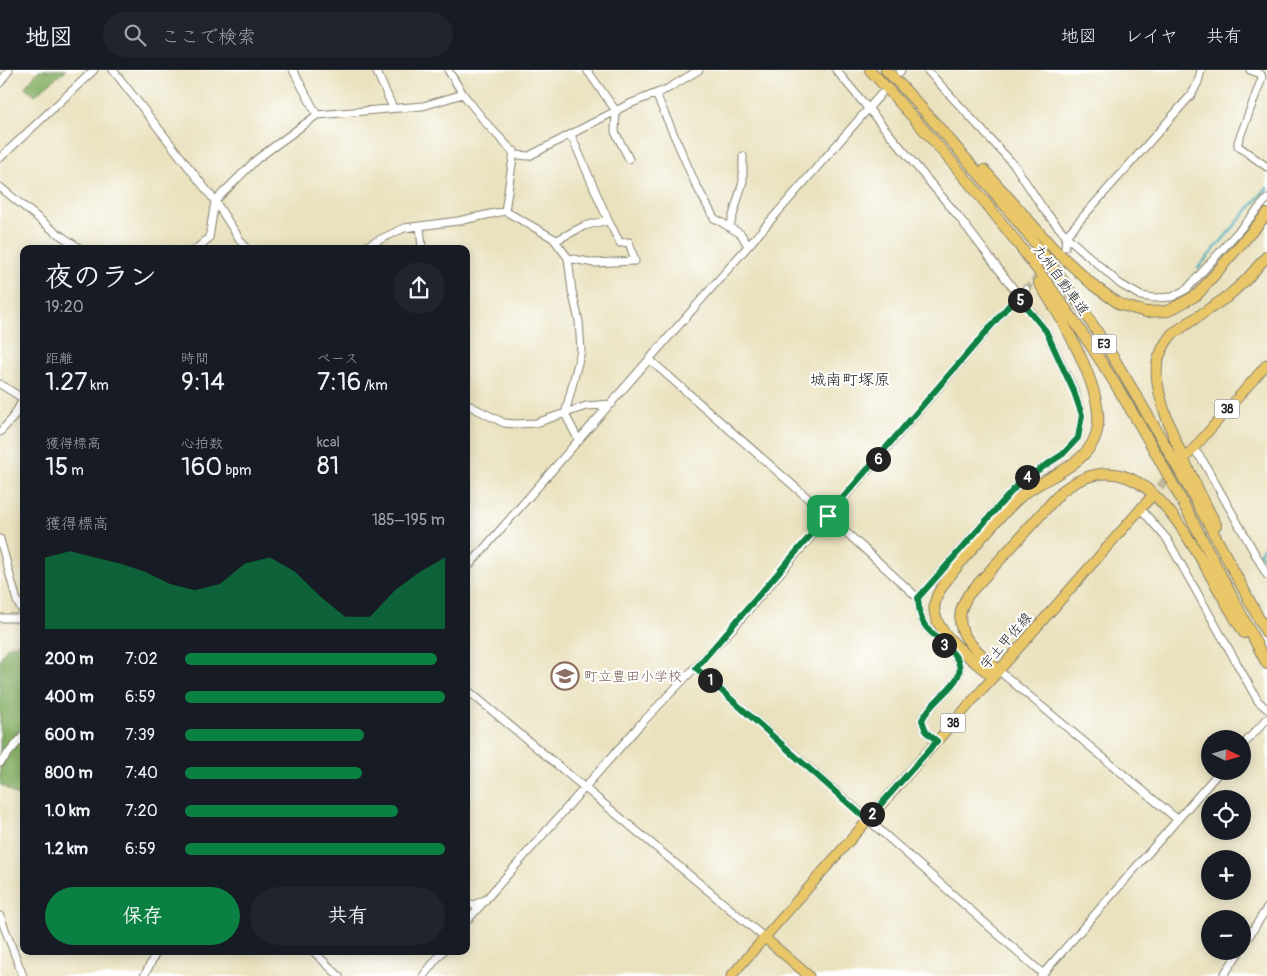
<!DOCTYPE html>
<html lang="ja">
<meta charset="utf-8">
<style>
body{margin:0;font-family:Pangolin,"Klee One",sans-serif;background:#20242c;color:#f1f3f6;height:100vh;display:flex;flex-direction:column;font-size:19px;white-space:nowrap}
*{box-sizing:border-box;margin:0}
p{font-size:16px;color:#9ea1a6}
.icon{flex:none;width:28px;height:28px;fill:none;stroke:currentColor;stroke-width:2;stroke-linecap:round;stroke-linejoin:round}
.map{position:relative;flex:1;overflow:hidden}
.sheet{position:absolute;left:20px;top:175px;width:450px;height:710px;display:flex;flex-direction:column;background:#171b24;border-radius:10px;box-shadow:0 2px 12px #0003}
.sheet>*{flex:none}
.needle{width:32px;rotate:95deg}
.tools{position:absolute;left:1201px;top:660px;display:grid;gap:10px}
.tools a{display:grid;place-items:center;width:50px;height:50px;border-radius:50%;background:#171b24;box-shadow:0 2px 12px #0003;font-size:25px}
.pin{position:absolute;display:grid;place-items:center;width:42px;height:42px;color:#fff;margin:-21px;border-radius:10px;box-shadow:0 2px 8px #0006}
.km{position:absolute;width:25px;height:25px;margin:-12px;border-radius:50%;background:#222;color:#fff;font-size:14px;line-height:25px;text-align:center}
.round{display:grid;place-items:center;flex:none;width:52px;height:52px;border-radius:26px;background:#20242c}
.overview{display:flex;align-items:center;justify-content:space-between;height:85px;padding:0 25px}
h1{font-size:28px;font-weight:600;line-height:38px}
.figures{display:grid;grid-template-columns:repeat(3,1fr);gap:8px;height:85px;padding:5px 25px}
.figures div{display:grid;align-content:center}
.figures b{font-size:25px;font-weight:600}
.figures small{font-size:14px;font-weight:400}
.figures p{font-size:14px}
.chart{height:140px;padding:10px 25px}
.chart p{display:flex;justify-content:space-between}
.chart svg{width:100%;height:90px;margin-top:5px;fill:#0b8043;opacity:.7}
.primary-button{display:flex;gap:10px;margin-top:auto;padding:10px 25px}
.primary-button a{flex:1;height:58px;border-radius:30px;background:#0b8043;color:#fff;font-size:20px;font-weight:600;line-height:58px;text-align:center}
.primary-button a+a{background:#20242c;color:#f1f3f6}
ul{padding:0 25px;list-style:none;font-size:16px}
li{display:grid;grid-template-columns:80px 60px 1fr;align-items:center;height:38px}
li i{height:12px;border-radius:6px;background:#0b8043}
header{display:flex;align-items:center;gap:30px;box-sizing:border-box;height:70px;padding:0 25px;background:#171b24;border-bottom:1px solid #363941}
header strong{font-size:24px}
nav{display:flex;gap:28px;margin-inline-start:auto;font-size:18px}
.search{width:350px;height:45px;background:#20242c;display:flex;align-items:center;gap:12px;box-sizing:border-box;padding:0 18px;border-radius:28px;color:#9ea1a6;font-size:19px}
.map>svg:first-child{display:block}
.forest{fill:#87b066;stroke:#526641}
.lines{fill:none;stroke-linecap:round;stroke-linejoin:round}
.stream{stroke:#3baab9;stroke-width:2.5}
.minor-tunnel{stroke:#c1ba9e;stroke-width:7;stroke-dasharray:7 3.5;stroke-linecap:butt}
.major-tunnel{stroke:#c1ba9e;stroke-width:9;stroke-dasharray:9 4.5;stroke-linecap:butt}
.minor-casing{stroke:#837f6e;stroke-width:9}
.major-casing{stroke:#837f6e;stroke-width:11}
.highway-casing{stroke:#837f6e;stroke-width:12}
.minor{stroke:#fff;stroke-width:7}
.major{stroke:#e9c769;stroke-width:9}
.highway{stroke:#e9c769;stroke-width:10}
.route-casing{stroke:#fff;stroke-width:10}
.route{stroke:#0b8043;stroke-width:6}
.labels{text-anchor:middle;dominant-baseline:central;stroke-width:4;stroke-linejoin:round;paint-order:stroke}
.shield{fill:#fff;stroke:#606060;stroke-width:1}
.shield-label{font-size:12px;font-weight:bold;fill:#1c1c1c}
.street-label{font-size:14px;fill:#1c1c1c;stroke:#fff}
.education-label{font-size:14px;fill:#785e54;stroke:#fff;text-anchor:start}
.quarter-label{font-size:16px;fill:#1c1c1c;stroke:#fff}
</style>
<header>
<strong>地図</strong>
<div class="search"><svg class="icon" aria-label="search" viewBox="0 0 24 24"><circle cx="10" cy="10" r="6"/><path d="M15 15l6 6"/></svg>ここで検索</div>
<nav><a>地図</a><a>レイヤ</a><a>共有</a></nav>
</header>
<div class="map">
<svg width="1267" height="906" viewBox="0 0 1267 906">
<rect width="100%" height="100%" fill="#fff"/>
<filter id="ink" filterUnits="userSpaceOnUse"><feTurbulence type="fractalNoise" baseFrequency=".02" numOctaves="2"/><feDisplacementMap in="SourceGraphic" scale="10" xChannelSelector="R" yChannelSelector="G"/><feConvolveMatrix kernelMatrix="1 2 1 2 8 2 1 2 1" color-interpolation-filters="sRGB"/></filter>
<filter id="wash" filterUnits="userSpaceOnUse"><feTurbulence type="fractalNoise" baseFrequency=".0096" numOctaves="4" result="noise"/><feDisplacementMap in="SourceGraphic" scale="20" xChannelSelector="R" yChannelSelector="G"/><feGaussianBlur stdDeviation="1.12" result="paint"/><feColorMatrix in="noise" values="0 0 0 0 0 0 0 0 0 0 0 0 0 0 0 0 0 1.4 0 .05"/><feComposite in="paint" operator="in"/></filter>
<g filter="url(#wash)">
<rect width="100%" height="100%" fill="#eae2bf"/>
<path class="forest" d="M39 0H66L35 25 25 17Z
M24 571V728H20L0 714V589L7 577Z"/>
<g class="lines">
<path class="stream" d="M1198 198 1267 118
M1267 474 1259 483 1267 490"/>
</g>
</g>
<g filter="url(#ink)">
<g class="lines">
<path class="minor-tunnel" d="M1026 219 1061 181"/>
<path class="major-tunnel" d="M1151 427 1172 403"/>
<g class="minor-casing">
<path id="minor" d="M113 0 215 131 246 179
M293 0 317 45
M376 0 393 38
M448 0 463 24 486 53 516 85 529 86 627 35 667 19 699 0
M587 0 616 41 615 62 629 89
M836 0 958 146 1046 261 1075 322 1082 345 1078 368 1063 384 1020 412 918 528
M927 0 1015 96 1044 140 1066 166 1120 214 1141 226 1154 228 1172 227 1187 219 1267 129
M1250 0 1261 4 1262 8 1238 72V76L1267 97
M900 2 901 0
M0 13 9 0
M656 24 695 113 714 148 741 164 748 176
M0 88 94 0
M0 117 54 161 81 179
M505 141 514 81
M420 156 422 179
M730 156 743 111V86
M555 171 584 156 608 150 571 65
M1065 177 1066 166 1192 24 1198 12 1201 0
M196 179 209 168 215 131 257 89 317 45 423 36 463 24
M360 179 404 158 458 151 505 141 553 168 568 188 572 221 579 251 581 281 565 344 579 371
M568 188 594 193 635 191 629 172 620 173 608 150
M649 289 835 452 918 528C919 538 920 549 926 557 936 570 967 586 958 606 952 620 930 633 922 650L926 662 937 671
M0 314 24 329
M466 334 504 353 516 354 536 353 586 336 612 334
M0 362 12 349 24 328
M1193 378 1203 391 1267 505
M1140 438 1167 469 1258 631 1267 639
M0 469 17 531 24 544
M466 499 881 24
M0 548H24
M696 598 1043 904
M998 600 1177 749
M466 619 765 868
M1242 676 1267 649
M0 693 24 665
M466 833 474 835 482 831
M0 846 23 906
M466 852 638 657 732 559 1017 226 1026 219
M1242 877 1267 838
M313 881 339 906
M144 906 157 881
M423 906 443 881
M1041 906 1220 701
M1223 906 1240 881"/>
</g>
<g class="major-casing">
<path id="major" d="M1188 385 1267 294
M765 868 809 906
M731 906 1151 427"/>
</g>
<g class="highway-casing">
<path id="highway" d="M870 0C946 82 1018 168 1081 261 1152 366 1208 481 1267 594
M886 0C919 33 949 69 979 104 1018 151 1056 198 1089 249 1154 350 1211 457 1267 564
M984 100 1054 179 1094 216 1121 235 1146 242 1168 241 1197 225 1267 144
M1216 455C1198 419 1152 334 1157 295 1159 283 1164 274 1172 264L1227 227 1246 210 1267 186
M998 600C974 577 946 561 968 525L1062 421C1131 370 1173 442 1204 494 1217 517 1230 540 1244 563
M993 607C976 592 942 569 936 547 934 542 934 535 936 529 940 511 1005 441 1020 427 1046 405 1094 395 1098 355 1102 316 1061 246 1039 213"/>
</g>
<use href="#minor" class="minor"/>
<use href="#major" class="major"/>
<use href="#highway" class="highway"/>
</g>
</g>
<g class="lines" filter="url(#ink)">
<g class="route-casing">
<path id="route" d="M1017 226 1046 261 1074 322 1082 345 1078 368 1063 384 1020 412 918 528C919 538 920 549 926 557 936 570 967 586 958 606 952 620 930 632 922 650L926 662 937 671 867 750 696 598Z"/>
</g>
<use href="#route" class="route"/>
</g>
<defs>
<g id="school-ring" transform="scale(1.4375)"><circle r="9.5" fill="#fff" stroke="#8d6e63" stroke-width="1.5"/><path d="M0-5L7-2L0 1L-7-2ZM-4 1L0 2.5L4 1V4Q0 6-4 4Z" fill="#8d6e63"/></g>
</defs>
<g fill-rule="evenodd">
<use href="#school-ring" x="565" y="606"/>
</g>
<g class="labels">
<g class="shield">
<rect x="1091.5" y="264.5" width="25" height="19" rx="4"/>
<rect x="1214.5" y="329.5" width="25" height="19" rx="4"/>
<rect x="940.5" y="643.5" width="25" height="19" rx="4"/>
</g>
<g class="shield-label">
<text x="1104" y="274">E3</text>
<text x="1227" y="339">38</text>
<text x="953" y="653">38</text>
</g>
<g class="street-label">
<text transform="translate(1061 210) rotate(54)">九州自動車道</text>
<text transform="translate(1006 571) rotate(-49)">宇土甲佐線</text>
</g>
<g class="education-label">
<text x="584" y="606">町立豊田小学校</text>
</g>
<g class="quarter-label">
<text x="850" y="310">城南町塚原</text>
</g>
</g>
</svg>
<div class="tools">
<a><svg class="needle" viewBox="-14 -14 28 28"><path d="M0-13l5 13h-10z" fill="#e53935"/><path d="M0 13l5-13h-10z" fill="#9ea1a6"/></svg></a>
<a><svg class="icon" aria-label="locate" viewBox="0 0 24 24"><circle cx="12" cy="12" r="6"/><path d="M12 2v4M12 18v4M2 12h4M18 12h4"/></svg></a>
<a>+</a>
<a>−</a>
</div>
<div class="pin" style="left:828px;top:446px;background:#1e9e55"><svg class="icon" aria-label="arrive" viewBox="0 0 24 24"><path d="M6 21V4h12l-3 4 3 4H6"/></svg></div>
<b class="km" style="left:710px;top:610px">1</b>
<b class="km" style="left:872px;top:744px">2</b>
<b class="km" style="left:944px;top:575px">3</b>
<b class="km" style="left:1027px;top:407px">4</b>
<b class="km" style="left:1020px;top:230px">5</b>
<b class="km" style="left:878px;top:389px">6</b>
<section class="sheet">
<div class="overview"><div><h1>夜のラン</h1><p>19:20</p></div><a class="round"><svg class="icon" aria-label="share" viewBox="0 0 24 24"><path d="M12 15V3M7 8l5-5 5 5M5 13v7h14v-7"/></svg></a></div>
<div class="figures">
<div><p>距離</p><b>1.27<small> km</small></b></div>
<div><p>時間</p><b>9:14</b></div>
<div><p>ペース</p><b>7:16<small> /km</small></b></div>
</div>
<div class="figures">
<div><p>獲得標高</p><b>15<small> m</small></b></div>
<div><p>心拍数</p><b>160<small> bpm</small></b></div>
<div><p>kcal</p><b>81</b></div>
</div>
<div class="chart"><p><span>獲得標高</span>185–195 m</p>
<svg viewBox="0 0 160 44" preserveAspectRatio="none"><path d="M0 44V9L10 6L20 9L30 12L40 16L50 22L60 25L70 22L80 12L90 9L100 16L110 28L120 38L130 38L140 25L150 16L160 9V44z"/></svg>
</div>
<ul>
<li><b>200 m</b>7:02<i style="width:97%"></i></li>
<li><b>400 m</b>6:59<i style="width:100%"></i></li>
<li><b>600 m</b>7:39<i style="width:69%"></i></li>
<li><b>800 m</b>7:40<i style="width:68%"></i></li>
<li><b>1.0 km</b>7:20<i style="width:82%"></i></li>
<li><b>1.2 km</b>6:59<i style="width:100%"></i></li>
</ul>
<div class="primary-button"><a>保存</a><a>共有</a></div>
</section>
</div>
